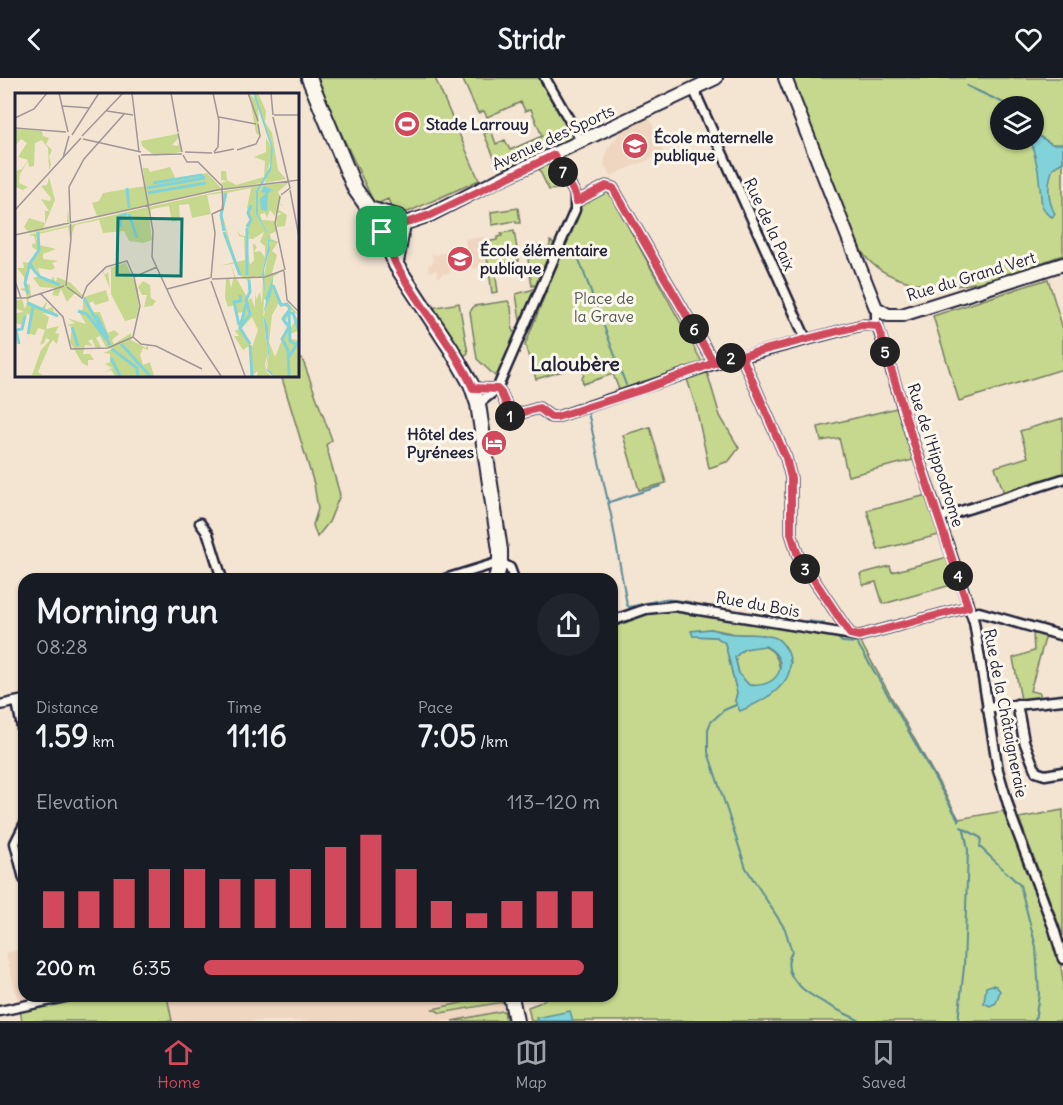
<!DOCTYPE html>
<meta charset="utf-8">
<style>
body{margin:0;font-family:Delius,sans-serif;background:#20242c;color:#f1f3f6;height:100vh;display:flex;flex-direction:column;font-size:22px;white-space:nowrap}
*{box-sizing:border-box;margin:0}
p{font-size:20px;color:#9ea1a6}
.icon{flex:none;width:33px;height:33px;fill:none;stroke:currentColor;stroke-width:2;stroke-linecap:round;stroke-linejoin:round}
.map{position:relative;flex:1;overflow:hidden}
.side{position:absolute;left:18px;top:495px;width:600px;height:429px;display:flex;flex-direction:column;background:#171b24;border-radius:18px;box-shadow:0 2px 4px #0004}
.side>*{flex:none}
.tools{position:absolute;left:990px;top:18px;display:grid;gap:12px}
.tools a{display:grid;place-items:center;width:54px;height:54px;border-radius:50%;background:#171b24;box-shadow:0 2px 4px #0004;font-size:30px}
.pin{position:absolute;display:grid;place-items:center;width:51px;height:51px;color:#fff;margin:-26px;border-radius:12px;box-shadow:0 3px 9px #0006}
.km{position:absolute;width:30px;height:30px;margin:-15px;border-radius:50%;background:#222;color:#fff;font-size:16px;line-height:30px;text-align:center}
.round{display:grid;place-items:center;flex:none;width:63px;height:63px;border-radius:32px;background:#20242c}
.overview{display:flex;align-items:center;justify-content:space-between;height:102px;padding:0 18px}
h1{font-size:33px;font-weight:700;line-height:45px}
.stats{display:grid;grid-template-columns:repeat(3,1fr);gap:9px;height:102px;padding:6px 18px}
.stats div{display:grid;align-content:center}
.stats b{font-size:30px;font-weight:700}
.stats small{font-size:16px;font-weight:400}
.stats p{font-size:16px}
.chart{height:168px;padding:12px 18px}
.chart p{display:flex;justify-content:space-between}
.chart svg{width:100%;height:108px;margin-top:6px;stroke:#d1495b;stroke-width:6}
ul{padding:0 18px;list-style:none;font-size:20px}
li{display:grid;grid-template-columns:96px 72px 1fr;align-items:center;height:45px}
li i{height:15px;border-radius:8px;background:#d1495b}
header{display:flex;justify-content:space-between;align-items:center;height:78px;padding:0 18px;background:#171b24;font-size:27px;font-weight:700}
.menu{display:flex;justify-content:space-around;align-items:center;height:84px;border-top:2px solid #363941;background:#171b24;font-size:16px;color:#9ea1a6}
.menu a{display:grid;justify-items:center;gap:3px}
.menu .current{color:#d1495b}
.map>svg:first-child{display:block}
.built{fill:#efd6c0}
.green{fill:#c6d88d;stroke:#747d64;stroke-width:1.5;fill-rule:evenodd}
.water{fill:#81d3d9;stroke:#5b8c9a;stroke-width:1.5;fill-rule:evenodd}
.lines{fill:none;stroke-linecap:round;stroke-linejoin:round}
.stream{stroke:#5b8c9a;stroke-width:2}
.minor-casing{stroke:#22223b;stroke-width:13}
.secondary-casing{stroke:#22223b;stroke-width:16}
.primary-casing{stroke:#22223b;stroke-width:18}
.minor{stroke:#fbf7ec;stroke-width:8}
.secondary{stroke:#fbf7ec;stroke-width:12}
.primary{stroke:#fbf7ec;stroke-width:14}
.route-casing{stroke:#fff;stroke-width:12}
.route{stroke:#d1495b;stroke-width:8}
.labels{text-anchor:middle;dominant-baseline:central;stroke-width:6;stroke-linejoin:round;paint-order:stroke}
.poi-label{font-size:16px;font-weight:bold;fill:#22223b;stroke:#fbf7ec;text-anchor:start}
.street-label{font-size:16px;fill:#22223b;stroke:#fbf7ec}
.park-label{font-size:16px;fill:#535954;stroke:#fbf7ec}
.quarter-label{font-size:20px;font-weight:bold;fill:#22223b;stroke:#fbf7ec}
.inset-river{fill:none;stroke:#81d3d9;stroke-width:3}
.inset-road{fill:none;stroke:#a09696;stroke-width:1.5}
.view{fill:#0f766e;fill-opacity:0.15;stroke:#0f766e;stroke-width:3}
.inset-edge{fill:none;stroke:#22223b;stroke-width:3}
</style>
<header><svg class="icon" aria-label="back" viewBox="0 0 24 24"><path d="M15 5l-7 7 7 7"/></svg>Stridr<svg class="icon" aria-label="heart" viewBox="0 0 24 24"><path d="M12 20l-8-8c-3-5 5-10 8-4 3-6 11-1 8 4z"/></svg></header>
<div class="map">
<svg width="1063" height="943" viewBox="0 0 1063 943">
<rect width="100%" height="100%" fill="#f4e4d2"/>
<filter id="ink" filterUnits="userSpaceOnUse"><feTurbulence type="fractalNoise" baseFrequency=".0167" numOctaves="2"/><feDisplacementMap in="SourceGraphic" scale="12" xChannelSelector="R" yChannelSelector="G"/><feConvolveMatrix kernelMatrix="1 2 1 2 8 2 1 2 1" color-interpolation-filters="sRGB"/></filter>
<g filter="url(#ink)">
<path class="built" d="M648 36 664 75 610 98 604 87 607 72 623 50Z
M485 159 488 186 482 187 483 197 480 198 479 190 472 191 471 186 469 187V190L450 192V195L441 196V199H438L437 192 429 193 428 187 433 185 432 174 434 177 467 172 465 161Z
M24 871V918H81L20 932 6 875Z
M167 918H502L506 943H172Z"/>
<path class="green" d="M315 0H435L479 102 408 134 392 131 388 121 375 127Z
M462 0H539L575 59 507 90 503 82 495 81 484 56 491 52 496 66 505 62 510 72 542 58 531 31 525 33 521 24 487 39 484 33 478 35Z
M792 0H1063V177C1028 189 991 205 953 208 924 210 884 202 865 178 850 159 843 133 834 111 820 74 806 37 792 0ZM1000 28H1034V62H1000Z
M545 85 557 91 568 110 549 112 538 89Z
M609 113 703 286 620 314 613 296 583 306 582 300 584 297 582 291 578 290 575 283 562 287 563 293 536 301 525 267 581 127Z
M518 130 520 145H516L515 143 492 147 491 134Z
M514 153 519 183 494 187 498 214 492 215 485 164 497 162V159L502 158 501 155Z
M550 163 554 165 536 207 532 208 526 168 537 166 540 170 545 171 550 167Z
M1048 201 1063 251V291L959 323 933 238Z
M534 211 535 212 524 234 526 235 524 241 520 242 516 216Z
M508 223 511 229 513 254H516L515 261H513L499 297 496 299 477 281 470 234 474 228Z
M459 225 468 275 464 278 457 271 431 230Z
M302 280 332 362 326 367 340 417 329 444 317 459 313 447 318 431 314 406 281 297H297V281Z
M707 294 720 338 739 370 729 383 709 390 696 329 687 301Z
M897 330 913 382 848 398 839 360 821 363 818 349Z
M1063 340V396L1004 415 995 389 1028 379 1020 353Z
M650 349 666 405 639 412 623 357Z
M927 417 939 457 878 472 867 432Z
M948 479 955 506 883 526 876 504 863 507 860 496 890 488 892 494Z
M655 533 695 535 860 563 959 741 1003 733C1023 787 1056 844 1063 902 1063 915 1063 929 1063 943H531L528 929 539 925 549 918H612V545L633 537ZM711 551 736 556 765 557 785 568 791 584C779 616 776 614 746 630L735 623 737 615 725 565 716 559 693 558 692 553Z
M1033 554 1046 557 1030 613 1040 615V619L1021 622 1013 580 1034 573Z
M760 568C774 569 779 582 780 594 774 607 761 609 749 607L739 596 735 579 744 571Z
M1063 732V858L1019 740Z
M81 918H167L172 943H22L20 932Z
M492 918H502L503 924 441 935 433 931Z
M504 933 506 943H452L502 933Z"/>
<path class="water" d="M1034 55 1052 66H1063V84L1053 90C1047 106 1047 121 1055 136L1052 139 1047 136 1042 128 1038 92 1031 62H1034Z
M711 551C720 554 729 556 739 556 750 557 765 555 776 560 782 563 785 569 788 574 800 606 763 623 740 633L735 623 737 615 725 565 716 559 693 558 691 553ZM765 568C793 582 779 611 749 607L739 596 735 579 744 571Z
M992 907 996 908 1000 913 996 925 990 928 984 925 986 909Z
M570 933 573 943H537L536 940Z"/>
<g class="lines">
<path class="stream" d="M967 8 1008 27
M575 171 626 307
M588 334 611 437 627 527 629 529 664 521 690 524
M609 424 661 408
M806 543 824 545
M836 558 842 564 857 565C893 623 925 684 959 743
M736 627 724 632 711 644 708 651V674L746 790 785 851 792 874C772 908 839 931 860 943
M961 749 981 760 980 769 1003 791
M1005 793 1020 807 1036 869 1039 916 1035 943
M958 943 964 889 968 772 964 752"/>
<g class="minor-casing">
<path id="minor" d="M545 0 582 64
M693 10 806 261
M576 123 580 122 606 108 613 110 714 285
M876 230V243L912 360 974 544 998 692 1012 740 1054 851 1063 881
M742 279 786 380 791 400V455L798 478 850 556
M473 310 497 311 501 315 511 338 539 330 551 339H557L735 279H742L862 247H878
M478 326 497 311 575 132V116L554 77
M939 440 1063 401
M200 445 208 456 222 501
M445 501 500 484 510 490 514 501
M971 536 979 534 1063 558
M612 543 646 531 674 528 859 558 968 529
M17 624 24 660
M1017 626 1024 663 1036 694 1045 697 1063 694
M0 627 24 622
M987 630 1063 622
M24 747 15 765 24 801
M0 933 70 918"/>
</g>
<g class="secondary-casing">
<path id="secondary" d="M785 0 876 230 888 237H902L1063 186
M403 146 430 137 496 103 716 0"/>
</g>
<g class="primary-casing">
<path id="primary" d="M309 0 355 111 381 148 396 187 451 271 471 306 478 326 500 472V484L496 501
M369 131 398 139 403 146 396 184
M511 918 516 943"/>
</g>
<use href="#minor" class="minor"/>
<use href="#secondary" class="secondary"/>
<use href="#primary" class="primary"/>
</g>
</g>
<g class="lines" filter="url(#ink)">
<g class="route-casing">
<path id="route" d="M382 154C390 164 391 177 397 188 420 230 453 266 473 310L497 311 501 315 511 338 539 330 551 339H557L644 311 714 285 742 279 786 380 791 400V455L798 478 850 556 859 558 968 529 912 360 878 248 862 247 714 285 613 110 606 108 580 122 576 123 575 116 554 77 430 137 403 146 398 139 389 138 382 144V154"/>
</g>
<use href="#route" class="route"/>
</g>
<defs>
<g id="stadium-disc" transform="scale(1.35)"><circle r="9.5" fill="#d1495b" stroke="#fbf7ec"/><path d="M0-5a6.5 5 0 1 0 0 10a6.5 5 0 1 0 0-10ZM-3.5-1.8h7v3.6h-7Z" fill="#fff"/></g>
<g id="school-disc" transform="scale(1.35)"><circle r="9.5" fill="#d1495b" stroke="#fbf7ec"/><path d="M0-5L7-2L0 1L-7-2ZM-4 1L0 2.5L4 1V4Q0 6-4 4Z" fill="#fff"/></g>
<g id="hotel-disc" transform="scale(1.35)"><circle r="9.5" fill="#d1495b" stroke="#fbf7ec"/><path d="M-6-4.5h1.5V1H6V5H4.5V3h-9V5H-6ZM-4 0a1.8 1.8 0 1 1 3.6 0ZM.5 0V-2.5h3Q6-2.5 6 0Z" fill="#fff"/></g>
</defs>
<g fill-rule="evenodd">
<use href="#stadium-disc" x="407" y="46"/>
<use href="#school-disc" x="635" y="68"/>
<use href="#school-disc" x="460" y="181"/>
<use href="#hotel-disc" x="494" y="365"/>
</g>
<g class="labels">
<g class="poi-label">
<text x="426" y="46">Stade Larrouy</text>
<text x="654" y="59">École maternelle<tspan x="654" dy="18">publique</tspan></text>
<text x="480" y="172">École élémentaire<tspan x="480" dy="18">publique</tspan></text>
<text x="474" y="356" text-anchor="end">Hôtel des<tspan x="474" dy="18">Pyrénees</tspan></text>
</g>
<g class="street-label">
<text transform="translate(553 59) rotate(-25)">Avenue des Sports</text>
<text transform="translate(770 146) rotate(65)">Rue de la Paix</text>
<text transform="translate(971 198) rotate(-17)">Rue du Grand Vert</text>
<text transform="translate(936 377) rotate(72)">Rue de l'Hippodrome</text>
<text transform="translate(758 526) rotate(10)">Rue du Bois</text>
<text transform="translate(1006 635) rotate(79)">Rue de la Châtaigneraie</text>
</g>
<g class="park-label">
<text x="604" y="220">Place de<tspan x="604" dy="18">la Grave</tspan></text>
</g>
<g class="quarter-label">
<text x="575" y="285">Laloubère</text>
</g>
</g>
<g transform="translate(15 15)">
<rect width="284" height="284" fill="#f4e4d2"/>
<path d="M234 0 241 7 240 0H243L251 18 250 29 257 40 263 77 271 86 250 90 258 55 243 12 244 42 241 40ZM0 36 27 38 28 43 34 45 31 51 37 57 34 64 36 71 34 77 33 55 27 47 20 50 19 73 14 74 13 68 5 81 4 90 13 94 8 97 0 94V78L7 76 13 67 3 64 12 50 6 46 0 53ZM162 41 164 44 157 52 163 53 165 46 166 59 140 63 127 53 126 48ZM251 45 256 54V72L247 90 209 96 206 90 212 88 206 87V78H211L212 87 221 92 249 84 250 68 239 64 251 59ZM155 74 161 86 192 80 207 96 58 129 82 123 77 110 84 108 88 100 130 93 128 75H133L135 79ZM34 84 40 107 28 136 52 131 53 114 54 131 23 139 0 141 14 139 9 134 14 125 30 130V118H34L26 106 35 108 36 105 26 93 32 92ZM274 89 263 99 266 105 264 110 269 113 264 111V117L272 122 270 133 262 134 261 124 267 120H261L263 108 260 123 255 117 252 125 250 120 245 121 247 127 260 128 262 138 255 141 256 146 263 149 257 158 262 162 257 180H264L258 184V192L267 211 273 210 283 221V238L275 241 276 246 283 247 280 253H283V283H258L252 277 254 260 253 233 249 223 252 207 249 206 248 223 253 259 250 271 251 278 256 283H242L243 278 236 283 235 252 228 257 219 243H224L220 238 224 236 222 226 224 230 229 219 221 220 219 212 213 214 210 205 211 186 214 185 216 195 219 183 216 171 204 173 220 169 205 119 208 116 210 104 208 110 207 100 192 102 196 121 177 125 174 111 164 112 165 127 157 129 154 113 136 116V123L134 114 197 100 245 92 241 98V122L252 140 253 153 247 181 249 182 255 153 252 138 243 122V99L248 92ZM236 95 232 115 236 128 231 132 234 144 225 142 222 137 224 143 229 144 230 167 221 169 207 121 212 100ZM249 139 245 149 250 153V164L245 158 239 159 242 154 238 150 239 167 235 172 230 145 238 146ZM221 170 224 182 234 188 232 204 220 183 216 171ZM241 183 248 185 247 211 245 199 241 207 240 199V214L244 224 236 205 232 208 234 187ZM257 193 267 212 275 215 267 224 269 231 276 217 283 222 273 240 275 234 274 232H273L260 264 254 249 257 222 264 210ZM237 224 243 237 237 254 226 236ZM133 114 137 147 128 150 114 148 109 138 88 140 84 127 60 132 55 147 53 134 24 141 21 146 24 152 41 156 28 161V166L43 168 37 170 40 175 36 177 23 175 25 184 35 189 38 183 41 190 42 184 56 190 69 204 91 197 94 208 80 212 78 208 74 210 77 219H85L93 240 99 237 104 241 97 247 99 251 116 240V247L131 255 133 251V257L128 255 125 262 128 272 135 269 139 283H100L96 277 90 279 97 275 90 271 95 269V261L89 260 97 256 91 254 85 243 81 245 86 254 81 256 77 246 73 248 78 253 70 252 68 261H75L79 267H73V273L67 270 55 249 57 234 52 232 60 230 52 225 71 231 64 219 68 216V204L60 200 52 209 46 196 43 203 37 202 40 195 25 194 18 185 24 183 22 177 12 175 10 190 15 192 16 203 13 208 27 215 32 208 30 217 37 214 40 222 27 220 34 224 31 236 44 233 40 240 44 241 42 251 38 247 35 251 23 279 27 282H17L26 257 35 247 31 245 29 250 25 252 30 237 23 235 20 242 14 241 12 246 17 228 13 220 7 232 0 230 1 220 9 219 0 215V208L7 206 10 216 12 211 11 199 5 196 10 195 9 184 2 175H9L8 169 15 170 23 158 17 154 18 150 21 151 19 143 13 142ZM111 170 123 196 124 216 121 225 110 228 96 201V175L88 177 90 182 93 179 95 195 87 177ZM128 188 135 192 136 205 141 208 137 213 129 214 132 202H127L123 194Z" fill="#c6d88d" fill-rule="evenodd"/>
<path d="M238 0H240L258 55 256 77 243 99V122L252 138 254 147 266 149 254 148 255 155 249 177 250 207 258 184 256 202 248 221 253 233 254 260 251 276 257 279 258 283 251 277 253 259 248 221 251 209 247 181 253 153 252 140 241 122V98L255 74 256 54ZM249 93 258 97 253 100 252 118 246 117 245 106 251 100 246 99Z" fill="#81d3d9"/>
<path class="inset-river" d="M138 90 186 82 189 85M112 95 114 115M132 95 190 85M133 100 191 90M114 121 122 145M106 134 105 123 112 121M232 134 236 127 233 120 236 112M209 138 206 122 211 100M23 139 24 157 15 170 18 176 25 184 45 192M209 139 225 182M232 182V135M234 187 235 199 231 207 235 221 225 235 235 251M258 192 266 212 272 211 275 216 268 226 274 234 267 246 273 257 274 283M13 201 10 190 15 170M69 205 95 252M12 210 43 223M63 218 72 221 91 246M274 220H278L284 238M274 221 275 248 280 251M81 222 93 245M224 232 219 209 226 208 225 202M57 234 63 253M225 235 231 211M13 241 18 214M4 251 1 237 7 236 10 223M106 251 135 283M235 252 237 283M97 256 122 275 123 283M96 265 105 283M273 265 284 248"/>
<path class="inset-road" d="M44 0 53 39M117 0 124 59M156 0 163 39M198 0 204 28 203 54 199 59M233 0 243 28M256 0 258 22M47 13 75 15M92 18 118 22M259 22H284M204 24 241 31M258 24 275 95 266 102M0 25 19 16 32 0M0 35 51 39M163 40 167 59M57 42 84 0M67 43 108 0M68 46 126 59M222 57 241 51 245 43 243 31M170 59 197 60M199 60 219 56M124 62 138 138 137 164 160 214 206 283M126 62 167 61M168 62 172 69H183L207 93 208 116 197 121M48 65 54 43M275 97 284 144M265 103 260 130 270 177M0 117 66 45M0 142 202 97 284 87M0 162V186M269 178 272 207 284 219M196 185 200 140 197 121M197 186 250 184 269 177M0 188 6 205M196 188 230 283M51 193 56 145 54 94 69 66 110 20M52 194 67 205 72 193 91 174 112 168 119 184 142 174M152 196 195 185M25 200 48 224 56 256 93 255 118 244M0 205H12L49 193M118 244 126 251 141 253 187 276M118 244 125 213 119 184"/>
<path class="view" d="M103 125 167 126 166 183 102 182Z"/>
<rect width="284" height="284" class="inset-edge"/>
</g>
</svg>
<div class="tools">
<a><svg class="icon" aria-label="layers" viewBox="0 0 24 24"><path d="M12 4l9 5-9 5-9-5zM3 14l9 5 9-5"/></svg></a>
</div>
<div class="pin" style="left:382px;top:154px;background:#1e9e55"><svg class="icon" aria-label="arrive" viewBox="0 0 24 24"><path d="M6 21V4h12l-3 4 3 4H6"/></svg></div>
<b class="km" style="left:510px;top:338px">1</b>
<b class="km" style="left:731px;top:280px">2</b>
<b class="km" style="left:805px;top:491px">3</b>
<b class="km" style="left:958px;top:498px">4</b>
<b class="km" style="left:885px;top:274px">5</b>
<b class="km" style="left:694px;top:251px">6</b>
<b class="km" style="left:563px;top:94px">7</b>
<section class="side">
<div class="overview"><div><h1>Morning run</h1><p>08:28</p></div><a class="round"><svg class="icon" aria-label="share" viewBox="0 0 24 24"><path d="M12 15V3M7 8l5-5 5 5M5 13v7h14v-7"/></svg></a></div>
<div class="stats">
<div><p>Distance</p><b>1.59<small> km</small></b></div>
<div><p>Time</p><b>11:16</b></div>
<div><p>Pace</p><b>7:05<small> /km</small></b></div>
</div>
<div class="chart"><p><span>Elevation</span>113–120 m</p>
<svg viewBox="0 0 160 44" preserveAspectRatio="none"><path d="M5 44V29M15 44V29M25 44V24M35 44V20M45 44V20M55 44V24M65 44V24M75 44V20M85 44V11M95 44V6M105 44V20M115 44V33M125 44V38M135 44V33M145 44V29M155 44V29"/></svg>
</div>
<ul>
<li><b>200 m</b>6:35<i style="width:96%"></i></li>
</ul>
</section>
</div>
<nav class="menu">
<a class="current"><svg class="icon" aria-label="home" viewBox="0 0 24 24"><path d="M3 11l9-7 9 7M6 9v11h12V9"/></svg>Home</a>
<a><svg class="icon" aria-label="map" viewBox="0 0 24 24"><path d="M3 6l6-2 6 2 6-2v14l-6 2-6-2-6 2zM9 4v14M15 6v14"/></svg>Map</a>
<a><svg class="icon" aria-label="saved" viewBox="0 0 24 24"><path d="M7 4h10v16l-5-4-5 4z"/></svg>Saved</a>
</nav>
